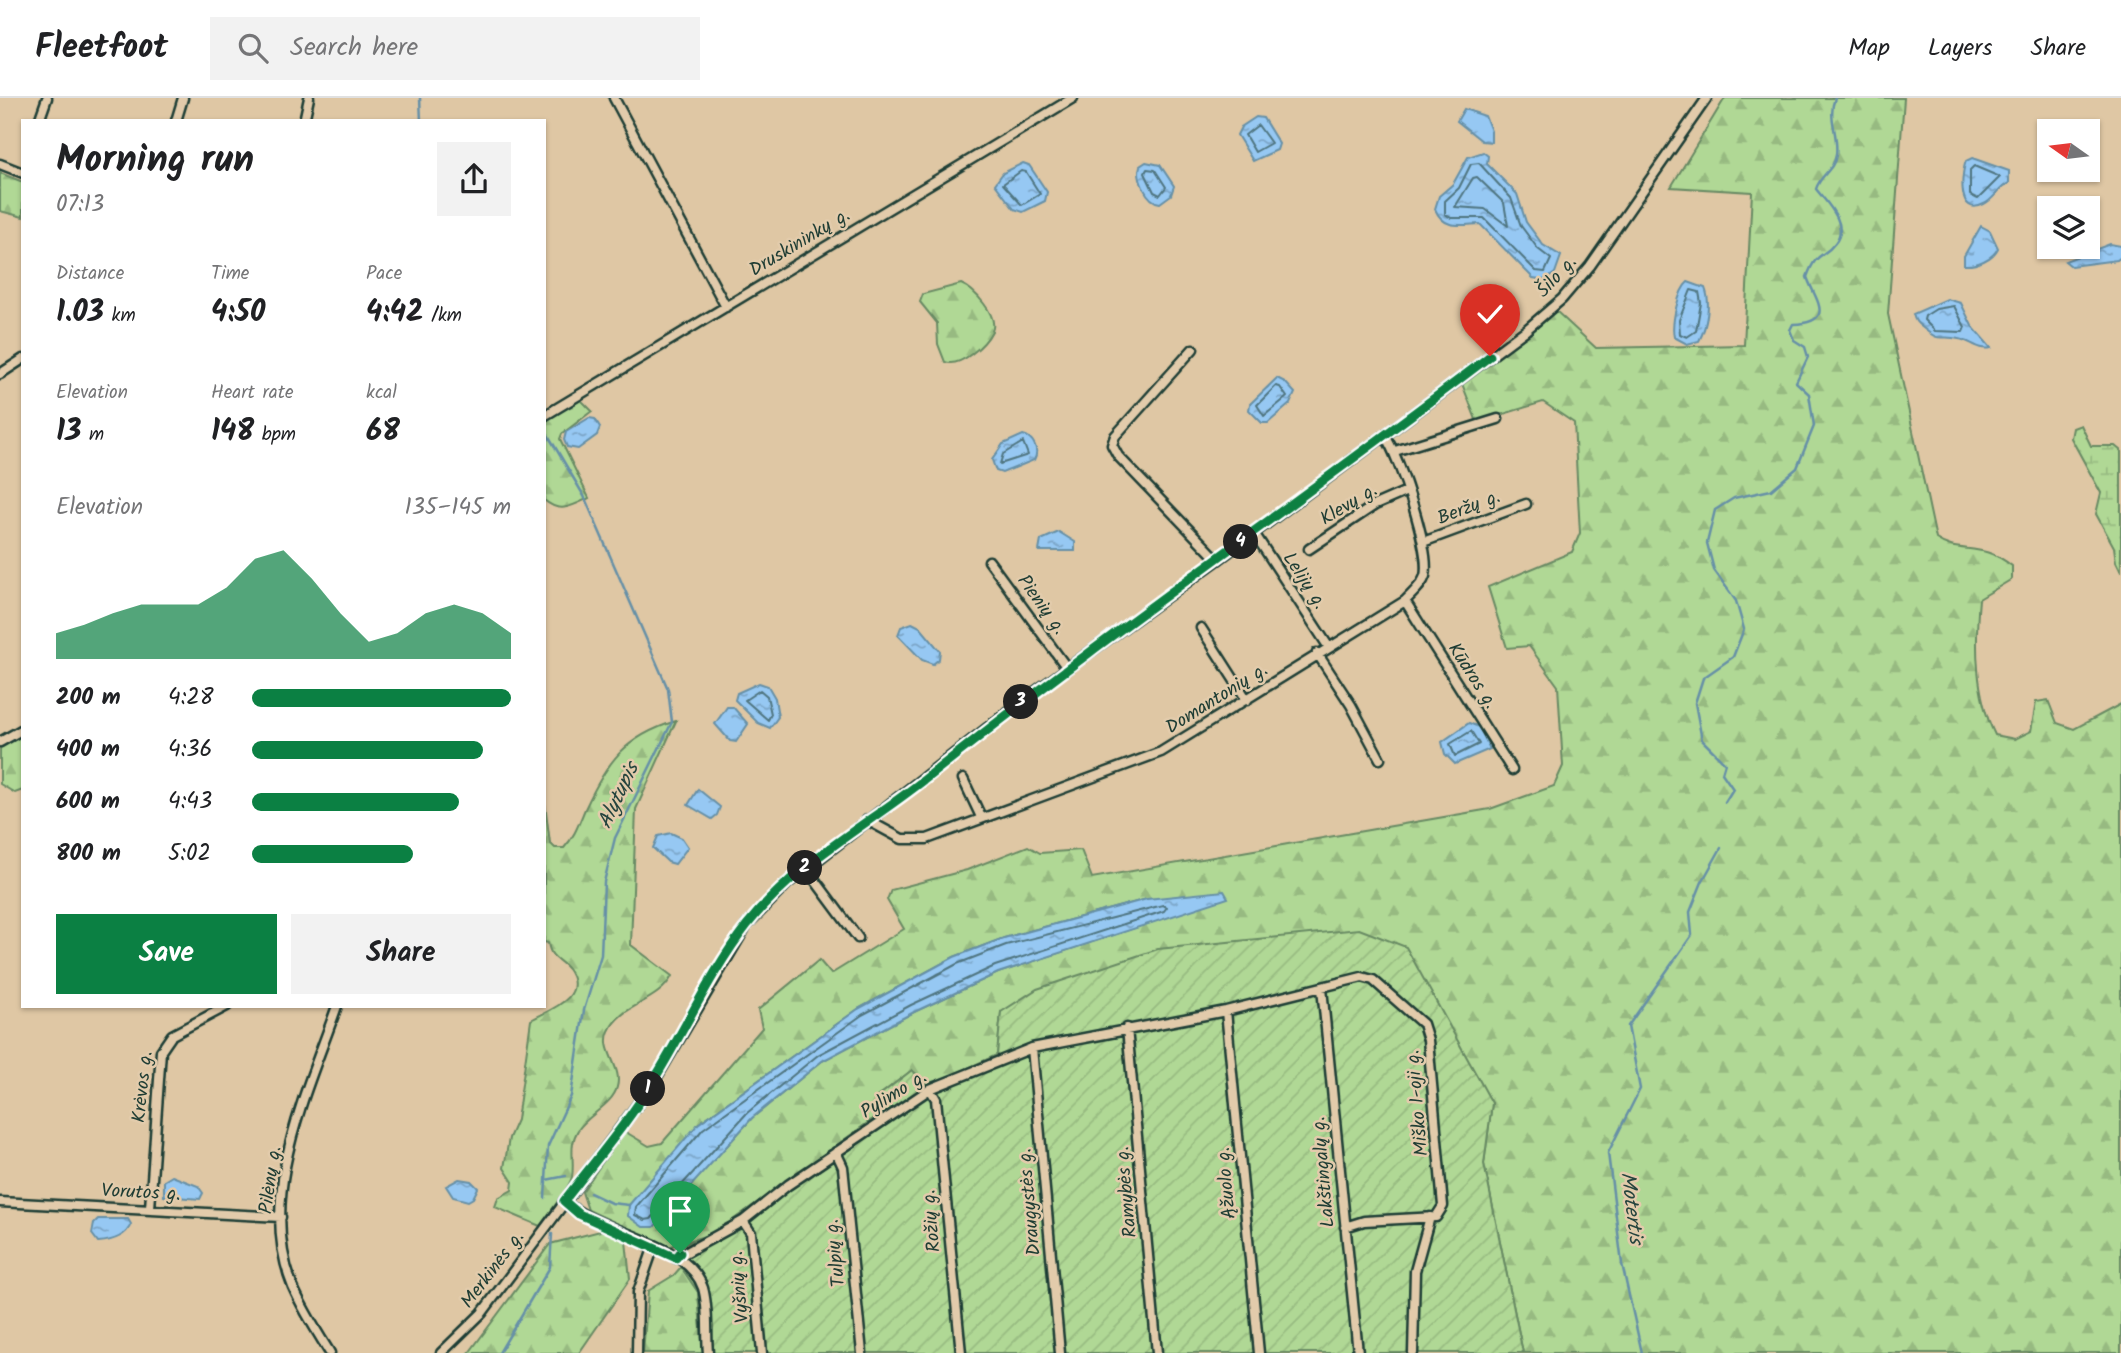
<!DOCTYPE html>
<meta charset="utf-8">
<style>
body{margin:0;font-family:Kalam,sans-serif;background:#f2f2f2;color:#202124;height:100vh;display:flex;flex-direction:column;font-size:26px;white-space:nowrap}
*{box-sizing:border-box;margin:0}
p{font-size:23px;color:#757577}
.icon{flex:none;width:38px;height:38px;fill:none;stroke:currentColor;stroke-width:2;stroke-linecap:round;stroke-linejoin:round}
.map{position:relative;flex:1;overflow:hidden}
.sheet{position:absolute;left:21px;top:21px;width:525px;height:889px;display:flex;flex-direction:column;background:#fff;border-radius:0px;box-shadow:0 2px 5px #0004}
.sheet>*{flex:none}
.needle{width:46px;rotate:284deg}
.tools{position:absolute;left:2037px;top:21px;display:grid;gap:14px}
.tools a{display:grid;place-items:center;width:63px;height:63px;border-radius:0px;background:#fff;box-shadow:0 2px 5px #0004;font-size:35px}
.pin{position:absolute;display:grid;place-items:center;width:60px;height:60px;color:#fff;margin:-72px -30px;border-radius:50% 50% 50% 0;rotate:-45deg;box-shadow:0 0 7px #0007}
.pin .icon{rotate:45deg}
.km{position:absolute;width:35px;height:35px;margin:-18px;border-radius:50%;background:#222;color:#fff;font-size:19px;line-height:35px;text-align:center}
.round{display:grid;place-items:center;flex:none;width:74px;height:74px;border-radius:0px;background:#f2f2f2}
.headline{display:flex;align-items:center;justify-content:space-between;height:119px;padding:0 35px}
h1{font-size:38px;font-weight:700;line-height:52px}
.metrics{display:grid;grid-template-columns:repeat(3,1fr);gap:10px;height:119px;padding:7px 35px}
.metrics div{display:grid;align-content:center}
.metrics b{font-size:30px;font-weight:700}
.metrics small{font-size:19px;font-weight:400}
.metrics p{font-size:19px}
.chart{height:196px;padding:14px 35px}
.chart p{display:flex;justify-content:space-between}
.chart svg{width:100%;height:126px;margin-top:7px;fill:#0b8043;opacity:.7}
.button{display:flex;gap:14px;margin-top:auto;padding:14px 35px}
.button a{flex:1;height:80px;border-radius:0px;background:#0b8043;color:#fff;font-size:28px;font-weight:700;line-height:80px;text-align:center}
.button a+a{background:#f2f2f2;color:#202124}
ul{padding:0 35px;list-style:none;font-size:23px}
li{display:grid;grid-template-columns:112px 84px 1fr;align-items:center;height:52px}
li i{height:18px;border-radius:9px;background:#0b8043}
header{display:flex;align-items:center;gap:42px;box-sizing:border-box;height:98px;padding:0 35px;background:#fff;border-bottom:2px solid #e0e0e0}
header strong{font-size:33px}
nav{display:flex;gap:38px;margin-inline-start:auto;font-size:24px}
.search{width:490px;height:63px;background:#f2f2f2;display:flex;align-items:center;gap:18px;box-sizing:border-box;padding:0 24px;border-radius:0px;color:#757577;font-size:26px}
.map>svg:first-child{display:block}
.forest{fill:url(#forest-firs);stroke:#688a64;stroke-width:2;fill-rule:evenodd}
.wetland{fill:url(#wetland-marsh);stroke:#688a64;stroke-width:2}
.garden{fill:url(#garden-furrows);stroke:#688a64;stroke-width:2}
.water{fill:url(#water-ripples);stroke:#6690a7;stroke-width:2}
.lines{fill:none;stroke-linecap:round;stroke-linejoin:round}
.shore{stroke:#4f7580;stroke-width:2}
.stream{stroke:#6690a7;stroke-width:2.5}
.street-casing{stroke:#1f3d34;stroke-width:13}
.street{stroke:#e2cbab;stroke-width:8}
.route-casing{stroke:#fff;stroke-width:14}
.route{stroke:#0b8043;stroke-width:9}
.labels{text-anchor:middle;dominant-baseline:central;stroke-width:5;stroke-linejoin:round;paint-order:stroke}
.street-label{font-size:19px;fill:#1f3d34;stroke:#e2cbab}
.water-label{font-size:21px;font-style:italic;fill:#25443e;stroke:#e2cbab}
</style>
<header>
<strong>Fleetfoot</strong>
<div class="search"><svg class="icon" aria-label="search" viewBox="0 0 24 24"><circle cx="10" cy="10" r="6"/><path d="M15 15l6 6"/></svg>Search here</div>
<nav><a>Map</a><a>Layers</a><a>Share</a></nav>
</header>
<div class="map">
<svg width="2121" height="1255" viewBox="0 0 2121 1255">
<defs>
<pattern id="forest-firs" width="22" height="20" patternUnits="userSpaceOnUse" patternTransform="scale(1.75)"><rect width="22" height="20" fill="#b0d895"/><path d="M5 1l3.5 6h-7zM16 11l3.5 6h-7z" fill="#97ba81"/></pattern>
<pattern id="wetland-marsh" width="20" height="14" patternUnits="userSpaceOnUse" patternTransform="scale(1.75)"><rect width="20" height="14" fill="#b0d895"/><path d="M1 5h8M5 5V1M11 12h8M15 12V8" fill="none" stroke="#97ba81"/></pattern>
<pattern id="garden-furrows" width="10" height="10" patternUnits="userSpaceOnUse" patternTransform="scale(1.75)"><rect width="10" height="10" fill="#b0d895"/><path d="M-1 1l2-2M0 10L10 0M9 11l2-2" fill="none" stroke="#97ba81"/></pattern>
<pattern id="water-ripples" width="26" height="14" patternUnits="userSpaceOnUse" patternTransform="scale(1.75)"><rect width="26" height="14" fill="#96c8f3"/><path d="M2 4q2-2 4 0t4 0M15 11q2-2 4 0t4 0" fill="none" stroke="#7aa4c6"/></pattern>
</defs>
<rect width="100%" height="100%" fill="#dfc7a4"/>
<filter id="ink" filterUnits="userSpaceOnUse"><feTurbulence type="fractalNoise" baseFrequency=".0143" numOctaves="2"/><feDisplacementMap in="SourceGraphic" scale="14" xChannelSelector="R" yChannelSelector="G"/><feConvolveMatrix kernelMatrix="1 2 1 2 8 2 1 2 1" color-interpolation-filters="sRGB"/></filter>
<g filter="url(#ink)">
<path class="forest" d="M1725 0H1904L1888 216 1936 441C1960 458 1980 442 2012 468V481L1979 501C1975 546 1975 597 1995 637L2015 641 2031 633 2036 604 2048 602 2057 625 2074 631 2121 606V1255H1523L1484 1066 1492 1005 1001 914 997 957 928 988 912 972 876 1000 880 1016 715 1135 668 1149 588 1112 582 1094 624 1033 649 1048 662 1045 762 930 758 912 819 862 831 876 904 831 887 802 891 792 967 772 1028 748 1040 755 1081 752 1092 780 1490 711 1554 688 1563 668 1558 588 1529 548 1507 550 1488 489 1572 454 1580 435 1574 325 1543 304 1477 324 1461 283 1555 212 1596 250 1744 247 1752 94 1671 89ZM1228 799 998 875 914 914 822 963 752 1020 654 1128 698 1026 858 911 954 859 1004 840 1147 801Z
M0 75 23 84V119L0 113Z
M961 186C974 191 999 218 992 233 985 247 960 270 945 264L938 246 937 225 920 204 923 196Z
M580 301 592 313 562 336 560 341 589 400C572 408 560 416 544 402V323Z
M676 623 636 711 631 847 672 878C658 905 621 906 609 933 600 952 623 969 617 989 613 1006 588 1017 578 1032 568 1048 575 1062 572 1079 569 1091 548 1116 540 1128L495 1109 498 1100 512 1092 513 1084 504 1070 509 1040 517 1022 531 922C548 912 589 900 568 871 559 860 551 862 548 845L544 844V698L550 745 555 750H564C575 738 579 725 585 711 607 664 624 639 676 623Z
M23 637V692L15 695 0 686V650Z
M604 1132 626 1143 630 1181 579 1255H469L550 1146Z
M681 1169 698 1194 703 1255H643L648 1193 674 1177Z"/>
<path class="wetland" d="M2081 327 2091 348H2115L2121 353V474L2116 464 2114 449 2096 416 2101 395 2071 340 2073 330Z"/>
<path class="garden" d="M1359 831 1406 849 1492 1005 1484 1066 1523 1255H703L698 1194 681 1169 676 1149 715 1135 880 1016 876 1000 912 972 929 988 997 957 1001 914 1037 891 1158 851Z"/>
<path class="water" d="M1464 11 1485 18 1491 33V44L1482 43 1457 23Z
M1256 19 1263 20 1279 46 1277 52 1253 63 1237 37 1241 29Z
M1483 54 1488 58 1487 66 1517 96 1526 124 1543 147 1561 158 1555 175 1546 182 1533 180 1480 126C1460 127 1444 132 1435 111L1439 98 1453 86 1468 59Z
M1972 60 2009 73V85C1998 90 1994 102 1984 106 1957 120 1961 76 1966 63Z
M1146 64 1160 67 1174 88 1171 97 1160 105C1147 104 1136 80 1140 68Z
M1023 65 1029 67 1047 94 1045 103 1023 114 1014 111 995 86 1003 75Z
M1981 128 1990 133 1998 150C1993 161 1976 168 1964 167V158Z
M2110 146 2121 148V159L2117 162 2071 168 2065 163Z
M1688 184 1705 190C1711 205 1707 228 1699 243L1687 246 1674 239C1671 226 1678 192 1688 184Z
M1947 201 1961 205 1972 228 1991 250C1979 253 1971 243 1959 241 1938 236 1942 246 1923 230 1917 225 1915 224 1913 216Z
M1277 280 1285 284 1295 295 1290 306 1268 325H1262L1249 312 1250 306Z
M589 320 595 321 600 329 597 337 578 351 567 349 564 342 566 334Z
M1023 337C1033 339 1040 352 1034 362L1002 375 996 373 992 362 1003 346Z
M1059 434 1075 444V453H1039L1041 442Z
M912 525 920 529 940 553 939 561 933 566 922 562 898 537 901 529Z
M759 585 768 588 775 600 778 619 770 630 758 625 735 602 737 595Z
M727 609H733L748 626 736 644 730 643 715 626Z
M1469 625 1479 629 1490 651 1455 666 1445 656 1442 644Z
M698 691 720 709 717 717 712 721 688 707Z
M671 735 682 740 688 749 675 766 668 764 653 750 658 738Z
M1224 793 1228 800 998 875 914 914 822 963 752 1020 654 1129H643L628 1118 629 1107 698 1026 858 911 954 859 1004 840 1147 801Z
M172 1078 198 1088 203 1095 200 1101 164 1098V1083Z
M459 1081 471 1083 478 1090 473 1100 468 1103 453 1099 446 1088Z
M98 1121H128L131 1126C126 1139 111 1143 98 1144L92 1136 94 1125Z"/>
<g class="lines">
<path class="shore" d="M1258 27 1271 45 1255 54 1245 37Z
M1479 65 1511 100 1521 128 1538 151 1551 161 1545 174 1536 173 1484 120H1451L1445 116V103L1459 90 1471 66Z
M1974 68 2000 79 1978 101 1970 97V72Z
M1147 71 1155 72 1166 89 1160 97 1154 94 1145 75Z
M1021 73 1026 74 1040 96 1022 107 1003 86Z
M1477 79 1504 105 1508 128 1485 111 1455 109 1473 80Z
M1691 192 1699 194 1701 205 1696 233 1687 239 1680 236 1679 222Z
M1954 208 1965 229 1963 234 1935 233 1924 222 1925 218 1936 211Z
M1276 288 1280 289 1287 299 1264 318 1257 307Z
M1023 344 1028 357 1000 366 1003 356Z
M760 592 767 598 771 616 768 622 745 602Z
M1471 633 1479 646 1455 658 1450 646Z
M1163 807 1167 809 1164 813 995 868 911 907 818 957 747 1015 651 1121 645 1122 635 1117 636 1109 703 1031 862 917 957 866 1006 847Z"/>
<path class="stream" d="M420 0 421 23
M1725 704 1733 691 1722 675 1725 665 1702 642 1695 605 1703 580 1733 559 1744 531 1736 503 1714 472 1707 445 1715 412 1734 400 1771 392 1797 370 1814 328 1809 296 1796 284 1808 259 1805 249 1794 242 1790 232 1793 226C1837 224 1815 202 1807 179 1817 152 1823 161 1835 145 1850 127 1827 105 1816 91 1820 77 1834 72 1836 57 1839 36 1827 20 1835 0
M546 1082 566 1078
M590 1095 611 1105 629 1107
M545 1100 548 1048 571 998 584 912 601 857 604 784 615 740 672 624 668 591 584 398 545 332
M499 1255 550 1169 552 1136
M1642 1255 1622 1166 1608 1055 1640 991 1628 928 1692 837 1690 814 1702 784 1721 750"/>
<g class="street-casing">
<path id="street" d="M614 0 726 209
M39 23 47 0
M176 23 183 0
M304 23 309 0
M0 66 23 75
M1193 251 1115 338 1112 347 1118 358 1218 462
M0 276 23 261
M544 318 1073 0
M1395 353 1498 321
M1254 435 1328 548
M1423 444 1526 406
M1309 451 1375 407 1407 393
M989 463 1067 570
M1405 503 1512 672
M1201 530 1247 602
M1317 555 1351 607 1380 661
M0 644 23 631
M963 681 981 719
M867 722 902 741H927L1161 654 1405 503C1412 495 1422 488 1425 478 1431 453 1400 360 1385 338
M806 770 858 840
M1322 890 1358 1255
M1226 913 1259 1255
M1127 930 1157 1255
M1032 950 1060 1255
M930 991 936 1001 961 1255
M836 1054 843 1069 862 1255
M564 1103C599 1136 687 1142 703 1190 709 1211 706 1234 708 1255
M0 1104 281 1119
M150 1110 161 953 172 937 227 908
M743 1123 751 1135 762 1255
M676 1160 743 1123 788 1087 930 991 1032 950 1226 913 1362 879 1373 882 1423 926 1428 942 1443 1108 1436 1119 1364 1123 1345 1129
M330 1255C317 1234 303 1212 293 1189 256 1098 307 994 337 908
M441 1255 482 1215 624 1025 654 984 747 827 788 785 1022 603 1218 462 1526 232 1562 201 1590 168 1707 0
M637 1255 638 1194 654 1148
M1413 1255 1415 1173 1430 1119"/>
</g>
<use href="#street" class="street"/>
</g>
</g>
<g class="lines" filter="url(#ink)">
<g class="route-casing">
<path id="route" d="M680 1155 676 1160 579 1116 564 1103C595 1063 629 1023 655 980 686 930 711 873 747 827 795 766 864 729 924 682 1108 535 1303 401 1490 258"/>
</g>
<use href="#route" class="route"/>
</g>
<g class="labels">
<g class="street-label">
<text transform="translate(800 145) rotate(-31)">Druskininkų g.</text>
<text transform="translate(1557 179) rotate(-47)">Šilo g.</text>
<text transform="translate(1349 407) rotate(-31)">Klevų g.</text>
<text transform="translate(1469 410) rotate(-21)">Beržų g.</text>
<text transform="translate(1304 483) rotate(57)">Lelijų g.</text>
<text transform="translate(1041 507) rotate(54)">Pienių g.</text>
<text transform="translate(1472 578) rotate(57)">Kūdros g.</text>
<text transform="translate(1217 601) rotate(-32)">Domantonių g.</text>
<text transform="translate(143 989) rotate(-84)">Krėvos g.</text>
<text transform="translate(894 997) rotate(-32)">Pylimo g.</text>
<text transform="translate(1418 1005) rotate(-95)">Miško 1-oji g.</text>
<text transform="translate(1324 1074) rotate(-95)">Lakštingalų g.</text>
<text transform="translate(271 1082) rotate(-82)">Pilėnų g.</text>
<text transform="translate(1227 1085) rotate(-95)">Ąžuolo g.</text>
<text transform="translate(1127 1094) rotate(-95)">Ramybės g.</text>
<text transform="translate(141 1095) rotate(3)">Vorutos g.</text>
<text transform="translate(1030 1104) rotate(-95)">Draugystės g.</text>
<text transform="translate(932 1123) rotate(-95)">Rožių g.</text>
<text transform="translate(836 1155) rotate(-96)">Tulpių g.</text>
<text transform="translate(493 1172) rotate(-53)">Merkinės g.</text>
<text transform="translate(740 1189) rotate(-95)">Vyšnių g.</text>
</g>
<g class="water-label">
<text transform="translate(619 698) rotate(-65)">Alytupis</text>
<text transform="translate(1631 1110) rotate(83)">Motertis</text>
</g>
</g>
</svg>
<div class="tools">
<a><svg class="needle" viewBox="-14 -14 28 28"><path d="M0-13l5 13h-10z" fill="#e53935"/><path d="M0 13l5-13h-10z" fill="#757577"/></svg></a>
<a><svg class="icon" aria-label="layers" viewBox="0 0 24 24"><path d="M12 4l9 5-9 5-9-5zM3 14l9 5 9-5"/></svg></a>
</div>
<div class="pin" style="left:680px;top:1155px;background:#1e9e55"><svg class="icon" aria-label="arrive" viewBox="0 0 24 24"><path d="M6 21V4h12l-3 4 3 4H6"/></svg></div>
<div class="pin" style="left:1490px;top:258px;background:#d93025"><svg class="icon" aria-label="check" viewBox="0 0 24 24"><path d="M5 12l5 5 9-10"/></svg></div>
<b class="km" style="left:648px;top:991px">1</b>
<b class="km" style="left:805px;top:770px">2</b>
<b class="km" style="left:1021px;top:604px">3</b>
<b class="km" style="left:1241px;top:444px">4</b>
<section class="sheet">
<div class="headline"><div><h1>Morning run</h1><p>07:13</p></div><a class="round"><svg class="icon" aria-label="share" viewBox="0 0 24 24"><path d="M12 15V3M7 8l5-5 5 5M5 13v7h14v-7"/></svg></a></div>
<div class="metrics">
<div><p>Distance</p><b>1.03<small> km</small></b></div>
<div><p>Time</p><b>4:50</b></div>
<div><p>Pace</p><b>4:42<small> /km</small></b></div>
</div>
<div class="metrics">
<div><p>Elevation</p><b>13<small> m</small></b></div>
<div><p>Heart rate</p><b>148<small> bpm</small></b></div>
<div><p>kcal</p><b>68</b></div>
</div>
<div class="chart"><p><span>Elevation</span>135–145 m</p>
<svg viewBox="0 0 160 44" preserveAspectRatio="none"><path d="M0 44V35L10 32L20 28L30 25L40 25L50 25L60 19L70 9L80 6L90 16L100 28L110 38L120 35L130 28L140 25L150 28L160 35V44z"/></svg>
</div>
<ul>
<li><b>200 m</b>4:28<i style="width:100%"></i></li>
<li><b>400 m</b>4:36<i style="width:89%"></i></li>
<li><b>600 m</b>4:43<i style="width:80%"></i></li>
<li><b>800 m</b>5:02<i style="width:62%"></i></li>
</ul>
<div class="button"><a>Save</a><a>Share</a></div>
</section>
</div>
